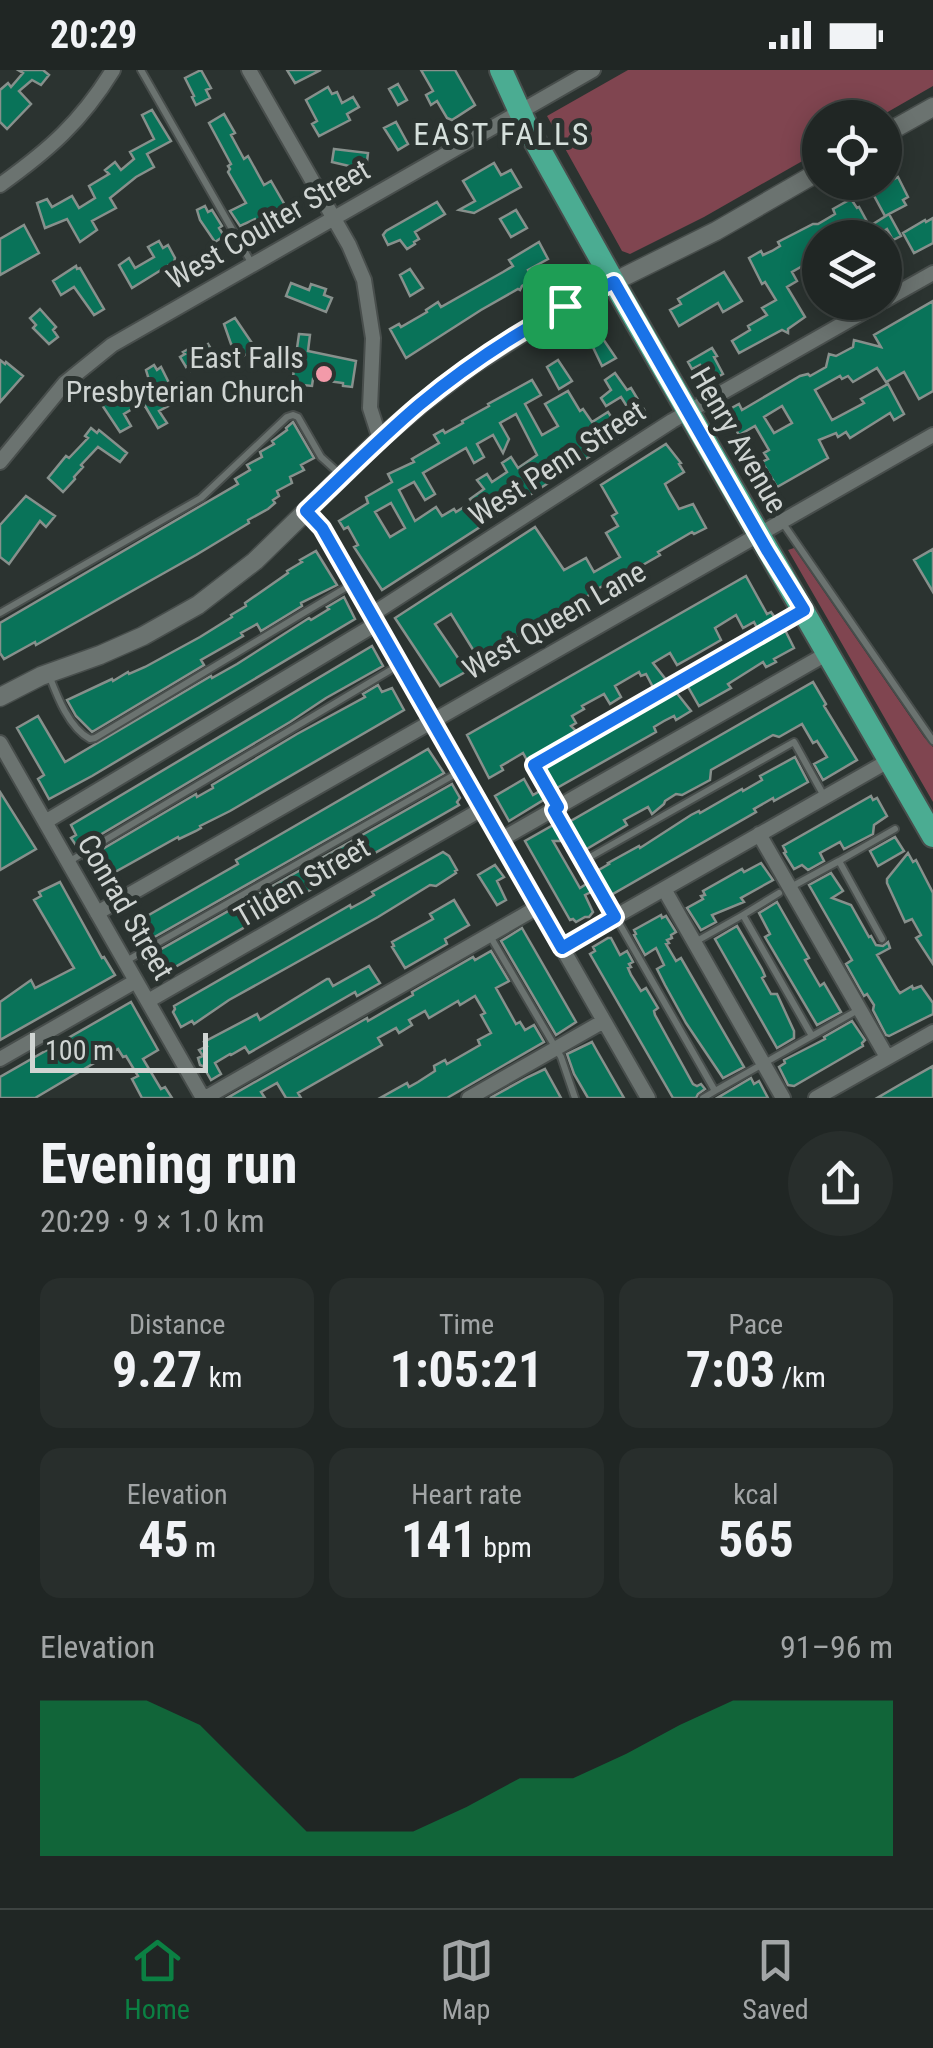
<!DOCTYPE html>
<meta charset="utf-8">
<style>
body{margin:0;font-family:"Roboto Condensed",sans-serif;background:#282e2c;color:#f1f3f6;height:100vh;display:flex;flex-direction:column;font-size:38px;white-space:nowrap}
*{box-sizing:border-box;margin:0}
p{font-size:32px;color:#a2a5a6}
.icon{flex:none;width:55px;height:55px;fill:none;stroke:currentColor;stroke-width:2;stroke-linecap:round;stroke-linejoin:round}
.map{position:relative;height:1028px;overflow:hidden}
.details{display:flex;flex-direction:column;background:#202624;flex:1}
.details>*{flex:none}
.fabs{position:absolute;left:802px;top:30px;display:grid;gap:20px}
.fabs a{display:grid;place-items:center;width:100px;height:100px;border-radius:50%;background:#202624;box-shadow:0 5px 25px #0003,0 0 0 2px #3d4341;font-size:50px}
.scale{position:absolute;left:30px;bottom:25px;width:178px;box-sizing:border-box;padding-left:10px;border:5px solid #d0d5d3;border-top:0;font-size:28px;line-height:35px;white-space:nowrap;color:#d0d5d3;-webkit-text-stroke:8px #2b3330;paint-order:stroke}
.pin{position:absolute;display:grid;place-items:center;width:85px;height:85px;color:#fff;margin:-42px;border-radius:20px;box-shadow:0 5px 15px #0006}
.round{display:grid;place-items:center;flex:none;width:105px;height:105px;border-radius:52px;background:#282e2c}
.headline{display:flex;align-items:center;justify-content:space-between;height:170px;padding:0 40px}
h1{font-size:55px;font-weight:700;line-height:75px}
.metrics{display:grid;grid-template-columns:repeat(3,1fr);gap:15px;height:170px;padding:10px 40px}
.metrics div{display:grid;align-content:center;border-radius:20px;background:#282e2c;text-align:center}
.metrics b{font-size:50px;font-weight:700}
.metrics small{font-size:28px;font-weight:400}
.metrics p{font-size:28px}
.chart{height:280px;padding:20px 40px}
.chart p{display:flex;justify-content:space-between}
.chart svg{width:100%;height:180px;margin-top:10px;fill:#0b8043;opacity:.7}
.status{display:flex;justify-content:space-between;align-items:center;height:70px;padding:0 50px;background:#202624;direction:ltr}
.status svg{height:28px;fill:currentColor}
.menu{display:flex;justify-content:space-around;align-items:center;height:140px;border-top:2px solid #3d4341;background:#202624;font-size:28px;color:#a2a5a6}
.menu a{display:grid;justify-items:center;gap:5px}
.menu .on{color:#0b8043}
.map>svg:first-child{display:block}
.green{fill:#804550}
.building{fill:#097359;stroke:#87908c;stroke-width:2.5;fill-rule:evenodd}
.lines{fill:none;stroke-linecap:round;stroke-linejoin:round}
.service-casing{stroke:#484e4c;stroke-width:10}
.minor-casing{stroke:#484e4c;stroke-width:18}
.tertiary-casing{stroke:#484e4c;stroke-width:21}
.primary-casing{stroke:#484e4c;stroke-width:26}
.service{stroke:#6b7370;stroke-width:6}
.minor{stroke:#6b7370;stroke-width:14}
.tertiary{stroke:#6b7370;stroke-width:18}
.primary{stroke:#4bac92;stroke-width:22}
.route-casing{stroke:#fff;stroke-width:20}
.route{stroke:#1a73e8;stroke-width:12}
.poi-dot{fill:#f39aa9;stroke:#2b3330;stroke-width:4}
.labels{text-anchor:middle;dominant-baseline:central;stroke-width:10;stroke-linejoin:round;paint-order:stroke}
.street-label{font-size:30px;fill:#d0d5d3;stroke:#2b3330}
.poi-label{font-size:30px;fill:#d0d5d3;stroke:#2b3330;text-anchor:end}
.neighbourhood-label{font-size:32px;letter-spacing:2.5px;fill:#d6e0dc;stroke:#2b3330}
</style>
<div class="status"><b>20:29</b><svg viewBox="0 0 49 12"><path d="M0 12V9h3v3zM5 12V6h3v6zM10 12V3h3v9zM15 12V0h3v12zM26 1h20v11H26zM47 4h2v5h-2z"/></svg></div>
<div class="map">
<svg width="933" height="1028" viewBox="0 0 933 1028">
<rect width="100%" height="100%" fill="#2b3330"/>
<path class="green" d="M628 0H933V16L879 47 820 48V81L704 147 630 184 622 181 547 46Z
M794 478 924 667 933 677V732L788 480Z"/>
<path class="building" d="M18 0H43L49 5 41 15 32 10 19 21 31 34 7 59 0 52V20L8 13 11 17 23 3Z
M201 0 211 18 206 20 210 28 196 35 192 27 194 26 185 8Z
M287 0H321L295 13Z
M421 0H455L475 35 452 50 447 48 437 31 431 35 426 25 433 21Z
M398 14 407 30 398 35 389 19Z
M328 17 332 24 337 22 342 33 353 27 359 37 347 44 350 50 319 66 312 54 317 51 306 30Z
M152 40 171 71 147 84 154 97 136 107 110 128 116 138 92 151 97 160 80 172 67 149 45 158 37 133 47 129 52 137 72 126 79 138 95 128 89 116 109 104 105 100 115 92 121 100 134 89 130 82 154 69 142 45Z
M224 44 235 63 231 65 244 89 248 86 264 115 271 111 286 137 280 140 283 146 261 156H259L255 149 240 156 230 141 246 133 228 102 230 99 228 96 231 94 209 53Z
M396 52 408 74 398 80 384 58Z
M334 79 368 83 366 100 332 92Z
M494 93 501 105 511 100 521 117 474 143 459 140 475 131 463 111Z
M898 107 908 127 903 130 906 135 885 146 871 120Z
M851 129 857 138 859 137 870 157 852 168H820V174L815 177 820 186 792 202 797 211 787 217 805 247 788 259V263L782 260 739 283 732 271 750 260 748 256 767 245 762 238 776 230 765 212 762 214 749 188 761 181 763 185 772 181 780 176 778 172 813 154H818L835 144 833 139Z
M437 132 445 144 415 162 419 169 414 172 415 174 407 179 400 170 388 175 383 165 386 161Z
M205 136 208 142 212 140 222 156 219 158 224 166 215 172 200 150 197 140Z
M516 140 527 158 511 167 500 149Z
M889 144 901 166 893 170 887 159 876 166 870 156Z
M933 148V173L914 183 903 163 925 150 926 152Z
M24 155 39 183 0 205V169Z
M159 171 163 178 168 175 175 188 174 192 132 218 119 195 129 188 135 198 154 187 148 177Z
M539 172 548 189 528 200 533 210 522 216 520 220 518 219 481 240 406 288 390 259 399 254 401 257 427 242 426 240 438 232 441 237 503 202 513 196 509 190Z
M76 196 77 199 80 198 104 239 94 245 74 217 61 225 53 211Z
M410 199 423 218 410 226 400 205Z
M724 202 742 231 723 242 718 233 679 256 670 240 681 234 678 229Z
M291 213 309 220 311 214 326 219 324 225 332 228 326 242 286 226Z
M933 231V321L919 329 904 302 886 312 877 298 853 312 848 306 842 309 840 306 815 320 832 350 864 333 861 329 888 314 904 344 894 350 890 343 850 368 846 362 838 367 836 363 819 370 828 388 777 417 762 392 768 389 764 383 769 380 755 356 739 365 729 347 732 346 728 340 739 334 742 340 800 306 808 304 810 306 826 297 829 284 836 286 853 277 854 270 881 277 874 265ZM782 336 792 353 774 363 764 347Z
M40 239 56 257 53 260 58 267 49 274 33 258 36 255 30 248Z
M235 248 256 279 243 286 231 274 224 254Z
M299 264 310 265 308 281 356 291 352 317 343 316V313L313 309 312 316 292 314Z
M601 266 616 288 602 296 590 271Z
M208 274 214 284 210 286 214 292 191 301 188 296 186 297 180 287 185 284 183 282 194 276 199 280Z
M712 278 717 286 714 287 723 304 710 311 700 295 692 299 688 292Z
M0 290 5 294 6 292 23 306 0 332Z
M558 290 572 311 559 319 547 297Z
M154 295 157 300 161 297 178 331 159 341 167 353 158 358 145 336 141 338 139 335 124 344 131 356 120 362 100 332 130 315 133 319 149 310 146 300Z
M615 303 627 320 631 318 646 343 647 348 638 354 621 327 606 336 601 328 611 320 605 310Z
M532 310 541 325 525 334 542 365 558 356 545 334 568 321 580 341 583 339 592 352 608 342 623 365 382 520 354 477 358 475 348 457 344 459 339 451 368 433 366 427 392 412 388 404 414 392 412 389 439 373 434 365 443 360 445 363 463 353 462 351 489 336 488 334ZM516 344 537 385 518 398 511 387 502 393 507 402 492 412 487 404 477 410 484 419 470 429 472 432 456 442 454 439 442 446 436 437 415 451 399 420 414 412 425 430 435 424 423 403 466 378 474 393 484 387 477 374 493 365 503 383 509 369 500 353ZM391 433 405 458 390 467 375 442Z
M293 352 314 388 301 395 304 400 290 407 292 413 277 421 279 426 273 430 275 433 268 439 248 450 249 453 196 485 36 575 35 572 4 589 0 583V553L238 414 235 409 250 400 247 395 262 387 260 382 274 374 272 371 287 360 286 358Z
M91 358 97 363 99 360 127 383 120 392 98 377 81 395 83 397 74 407 75 409 63 422 48 408 66 386 69 388 88 368 85 366Z
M666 374 681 393 679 394 684 402 665 414 669 422 679 439 693 434 706 458 694 464 692 462 658 482 660 485 641 496 597 519 598 520 505 573 507 576 480 591 451 544 435 554 467 601 440 616 395 548 535 457 564 500 586 488 594 502 620 487 606 463 618 456 612 446 617 443 601 415Z
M26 426 55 446 46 457 40 451 9 494 0 487V455Z
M933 479V522L914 490Z
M316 481 337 515 301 533 302 536 261 561 257 554 241 563 243 566 201 590 204 595 92 662 76 646 67 630 112 609 113 611 128 602 129 604 145 597 200 567 232 547 231 545 246 536 245 533 288 503 287 501 302 492 300 490Z
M746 506 767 544 771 542 776 549 758 560 754 552 743 558 736 545 715 558 721 570 695 585 677 595 670 583 653 593 667 611 654 619 646 604 641 606 639 602 615 616 621 627 610 634 604 624 582 636 584 639 572 646 576 653 571 656 577 662 528 692 523 683 501 696 503 700 489 708 467 665Z
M344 527 355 549 92 706 49 729 38 709 44 705 17 658 38 646 65 692 211 606 212 608 237 594 309 548 311 550 329 539 327 537Z
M785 560 794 578 774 589 776 592 766 597 763 592 728 614 731 618 699 636 687 615Z
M372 576 383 596 326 628 290 652 78 778 71 768 76 765 71 755Z
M813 612 826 634 824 636 857 690 823 710 814 694 827 687 817 671 813 673 802 654 779 667 773 665 711 700 710 710 682 725 676 724 665 731 664 734 652 744 648 737 624 750 627 755 585 780 569 752Z
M378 615 382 622 392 618 404 640 230 741 200 756 201 758 196 761 179 769 178 767 97 812 84 790 196 724 197 727 213 718 212 715 297 664 365 627 363 624Z
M676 622 691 641 676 650 674 646 664 651 654 657 656 662 555 719 543 698Z
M428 679 444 703 135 878 126 858 238 794 236 790Z
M795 687 808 712 774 731 773 728 754 739 756 742 611 825 597 801 609 794 608 793 639 776 640 778 691 745 699 741 700 743 742 719 743 721 762 710 760 706Z
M524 709 533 725 540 721 545 729 509 751 495 726Z
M452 714 460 728 457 732 459 735 154 909 142 890Z
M0 722 36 779 0 800Z
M871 726 873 730 877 728 887 746 874 755 873 764 844 779 840 772 820 783 824 791 808 800 802 795 794 799 784 783 786 782 783 776Z
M555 754 564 771H553L572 804 580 818 588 813 593 821 585 825 593 842 589 847H585L576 852 573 849 570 850 525 771Z
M895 767 904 781 878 796 870 781Z
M443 782 449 786 457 800 455 801 456 803 436 816 430 815 378 847 229 930 194 954 192 951 181 957 173 942 175 939 174 936 345 838 350 835 351 838 364 831 374 825 372 822Z
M908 783 913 792 916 790 933 823V894L916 868 921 865 912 849 905 852 887 813V809Z
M761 793 773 810 741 828 744 832 712 845 716 852 701 860 687 838 703 829 701 826 705 825 703 821 742 799 744 802Z
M495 795 504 807 497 811 506 830 497 835 478 805Z
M831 803 843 821 832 828 851 835 869 867 871 866 876 875 883 876 888 872 890 878 877 885 897 919 900 923 912 916 913 919 921 916 933 933V944L889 966 886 965 873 940 874 935 867 924 864 926 846 894 852 890 809 815Z
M60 812 102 888 104 887 115 905 0 970V932L31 910 35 918 74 898 34 830 41 826 39 822Z
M454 830 469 855 445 869 447 874 405 898 392 877 394 876 392 872 433 849 430 844Z
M777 832 809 888 805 890 820 916 824 913 841 942 817 955 765 867 770 864 759 843Z
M661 845 662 848 666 846 676 862 671 865 672 868 667 870 669 873 666 874 676 891 681 888 744 997 723 1008 686 953 665 915 657 899 664 895 656 878 645 885 634 865 636 864 634 860Z
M737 856 762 899 765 906 762 908 771 924H777L794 961V968L777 978 715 869Z
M522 858 576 952 556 965 501 871Z
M608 868H611L620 885 627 881 633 892 629 894 631 897 628 898 631 905 641 921 646 918 658 938 654 941 655 945 693 1014 697 1016 701 1014 705 1019 698 1024 696 1028H673L590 884 595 881 593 877Z
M491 881 509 911 496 918 516 954 520 952 525 960 534 955 544 972 447 1028H380L407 1013 409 1017 418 1012 435 1001 434 996 445 990 447 994 480 975 478 970 491 963 481 945 485 943 475 926 460 935 458 931 429 948 425 941 409 950 412 955 399 963 396 958 378 968 382 975 298 1023 301 1028H286L277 1013 261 1022 265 1028H227L367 948 368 951 392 937 413 925 412 922 473 887 475 890Z
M369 896 380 913 357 926 355 922 249 983 245 977 231 985 230 984 215 993 221 1004 211 1010 203 996 200 995 198 988 203 986 199 980 207 976 204 972 257 944 260 950 327 909H329L333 916Z
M131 932 158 980 143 989 161 1019 165 1017 172 1028H142L132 1009 138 1006 126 986 123 987 118 979 35 1028H0V1007Z
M852 951 865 970 862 973 863 976 794 1016 788 1015 779 997 785 993 784 990 825 969 824 967Z
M592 972 597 981 624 1028H588L574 1004 567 984Z
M933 996V1028H877L901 1014Z
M545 999 561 1028H490L528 1007Z
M751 1008 754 1014 759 1011 768 1028H717Z"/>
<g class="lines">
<g class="service-casing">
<path id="service" d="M141 0 252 194
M782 452 933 671
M0 543 201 428 287 347 293 345 298 347 321 387 341 405
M49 605C57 626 69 658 90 669L95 668 352 514
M557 736 534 695 799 544
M555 741 715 1021 858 940
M70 791 399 595
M583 791 794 672 824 726
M839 791 895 759
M791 817 839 791 882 869
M743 845 779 823
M490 866 561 987 575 1028
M695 872 743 845 812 966
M126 891 459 702
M703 1028 715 1021"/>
</g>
<g class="minor-casing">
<path id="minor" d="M249 0 349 175 364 210 373 268 370 338 380 369
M0 115C49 80 81 52 113 0
M885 230 933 203
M0 392 65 313 112 275 593 0
M307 441 322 458 648 1028
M371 545 672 351 881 232
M0 673 203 1028
M45 752 376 554
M759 764 887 987
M500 770 828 583
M664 819 783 1028
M97 843 933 365
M562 877 890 690
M148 931 482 739
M0 989 136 911
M205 1028 538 837
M469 1028 604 951
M816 1028 933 962"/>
</g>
<g class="tertiary-casing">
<path id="tertiary" d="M885 64 933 37
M0 627 41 606 100 585 143 566 198 535 255 491 380 369 421 334 471 296 565 236 716 161 820 101"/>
</g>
<g class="primary-casing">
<path id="primary" d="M501 0 526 55 622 227 933 766"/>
</g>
<use href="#service" class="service"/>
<use href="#minor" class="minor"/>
<use href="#tertiary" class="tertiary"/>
<use href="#primary" class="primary"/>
</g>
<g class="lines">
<g class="route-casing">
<path id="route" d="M614 212 767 480 804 540 534 695 558 737 554 740 615 847 562 878 322 458 306 441C344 405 379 369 419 335 478 286 545 245 614 212Z"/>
</g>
<use href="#route" class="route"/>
</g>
<circle class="poi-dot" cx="324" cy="304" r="10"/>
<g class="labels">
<g class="street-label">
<text transform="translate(268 154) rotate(-30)">West Coulter Street</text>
<text transform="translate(739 370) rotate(60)">Henry Avenue</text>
<text transform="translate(557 393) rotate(-33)">West Penn Street</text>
<text transform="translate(554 550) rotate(-30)">West Queen Lane</text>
<text transform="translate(302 812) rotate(-30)">Tilden Street</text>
<text transform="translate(126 837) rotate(60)">Conrad Street</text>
</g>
<g class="poi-label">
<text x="304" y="287">East Falls<tspan x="304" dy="34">Presbyterian Church</tspan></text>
</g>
<g class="neighbourhood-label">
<text x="502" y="64">EAST FALLS</text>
</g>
</g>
</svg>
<div class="fabs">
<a><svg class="icon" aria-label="locate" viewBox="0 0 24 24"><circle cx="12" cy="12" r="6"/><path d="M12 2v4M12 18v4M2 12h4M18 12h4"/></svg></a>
<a><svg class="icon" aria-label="layers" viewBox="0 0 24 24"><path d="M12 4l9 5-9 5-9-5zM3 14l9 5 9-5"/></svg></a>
</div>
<div class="scale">100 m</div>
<div class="pin" style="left:565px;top:236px;background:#1e9e55"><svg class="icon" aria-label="arrive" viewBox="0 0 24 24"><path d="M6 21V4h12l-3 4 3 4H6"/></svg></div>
</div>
<section class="details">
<div class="headline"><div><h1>Evening run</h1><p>20:29 · 9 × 1.0 km</p></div><a class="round"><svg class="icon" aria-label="share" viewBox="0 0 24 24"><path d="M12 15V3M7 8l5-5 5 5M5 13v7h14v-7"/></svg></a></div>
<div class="metrics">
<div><p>Distance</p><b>9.27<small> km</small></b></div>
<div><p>Time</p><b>1:05:21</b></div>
<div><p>Pace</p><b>7:03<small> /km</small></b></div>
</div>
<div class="metrics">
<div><p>Elevation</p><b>45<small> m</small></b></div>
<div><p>Heart rate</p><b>141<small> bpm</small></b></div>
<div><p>kcal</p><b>565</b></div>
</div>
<div class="chart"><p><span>Elevation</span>91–96 m</p>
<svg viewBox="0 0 160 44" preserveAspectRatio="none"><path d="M0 44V6L10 6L20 6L30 12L40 25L50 38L60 38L70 38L80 32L90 25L100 25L110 19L120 12L130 6L140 6L150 6L160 6V44z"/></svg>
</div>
</section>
<nav class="menu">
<a class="on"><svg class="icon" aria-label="home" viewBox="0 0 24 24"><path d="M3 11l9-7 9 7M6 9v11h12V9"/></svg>Home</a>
<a><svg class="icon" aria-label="map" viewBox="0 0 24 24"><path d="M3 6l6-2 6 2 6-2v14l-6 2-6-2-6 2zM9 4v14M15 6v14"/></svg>Map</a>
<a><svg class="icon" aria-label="saved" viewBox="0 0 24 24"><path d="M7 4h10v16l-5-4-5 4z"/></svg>Saved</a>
</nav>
